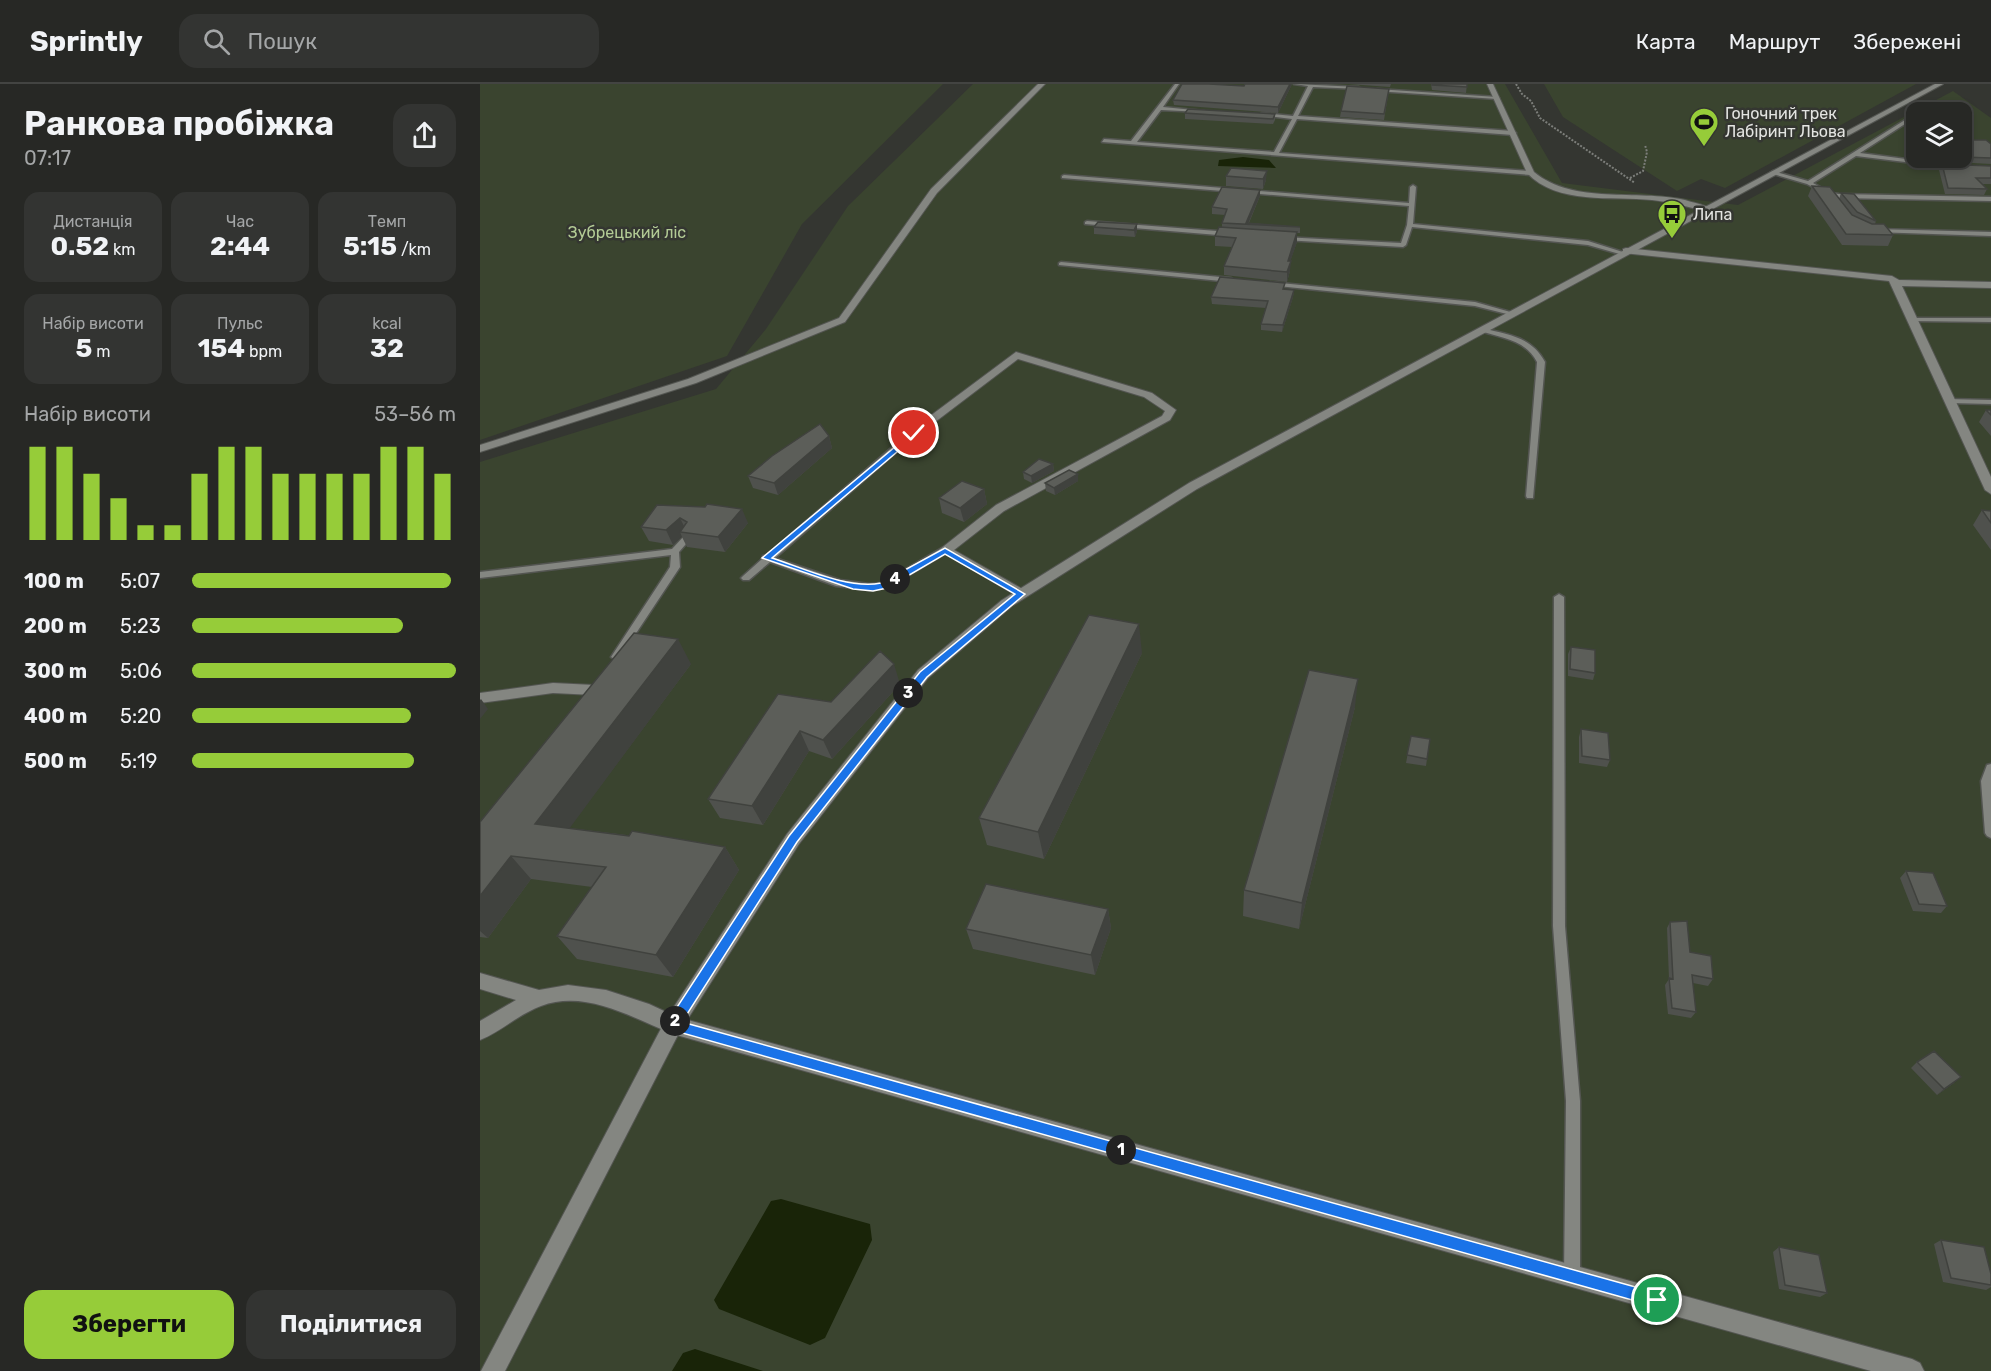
<!DOCTYPE html>
<html lang="uk">
<meta charset="utf-8">
<style>
body{margin:0;font-family:Rubik,sans-serif;background:#333432;color:#f1f3f6;height:100vh;display:flex;flex-direction:column;font-size:22px;white-space:nowrap}
*{box-sizing:border-box;margin:0}
p{font-size:20px;color:#a4a6a7}
.icon{flex:none;width:33px;height:33px;fill:none;stroke:currentColor;stroke-width:2;stroke-linecap:round;stroke-linejoin:round}
.map{position:relative;flex:1;overflow:hidden}
.sheet{display:flex;flex-direction:column;background:#272825;width:480px}
.sheet>*{flex:none}
.buttons{position:absolute;left:1426px;top:18px;display:grid;gap:12px}
.buttons a{display:grid;place-items:center;width:66px;height:66px;border-radius:12px;background:#272825;box-shadow:0 3px 9px #0003,0 0 0 2px #434442;font-size:30px}
.pin{position:absolute;display:grid;place-items:center;width:51px;height:51px;color:#fff;margin:-26px;border:3px solid #fff;border-radius:50%;box-shadow:0 2px 6px #0007}
.km{position:absolute;width:30px;height:30px;margin:-15px;border-radius:50%;background:#222;color:#fff;font-size:16px;line-height:30px;text-align:center}
.round{display:grid;place-items:center;flex:none;width:63px;height:63px;border-radius:18px;background:#333432}
.headline{display:flex;align-items:center;justify-content:space-between;height:102px;padding:0 24px}
h1{font-size:33px;font-weight:700;line-height:45px}
.figures{display:grid;grid-template-columns:repeat(3,1fr);gap:9px;height:102px;padding:6px 24px}
.figures div{display:grid;align-content:center;border-radius:15px;background:#333432;text-align:center}
.figures b{font-size:26px;font-weight:700}
.figures small{font-size:16px;font-weight:400}
.figures p{font-size:16px}
.chart{height:168px;padding:12px 24px}
.chart p{display:flex;justify-content:space-between}
.chart svg{width:100%;height:108px;margin-top:6px;stroke:#96cc39;stroke-width:6}
.action{display:flex;gap:12px;margin-top:auto;padding:12px 24px}
.action a{flex:1;height:69px;border-radius:18px;background:#96cc39;color:#111;font-size:24px;font-weight:700;line-height:69px;text-align:center}
.action a+a{background:#333432;color:#f1f3f6}
ul{padding:0 24px;list-style:none;font-size:20px}
li{display:grid;grid-template-columns:96px 72px 1fr;align-items:center;height:45px}
li i{height:15px;border-radius:8px;background:#96cc39}
header{display:flex;align-items:center;gap:36px;box-sizing:border-box;height:84px;padding:0 30px;background:#272825;border-bottom:2px solid #434442}
header strong{font-size:28px}
nav{display:flex;gap:33px;margin-inline-start:auto;font-size:21px}
.search{width:420px;height:54px;background:#333432;display:flex;align-items:center;gap:15px;box-sizing:border-box;padding:0 21px;border-radius:18px;color:#a4a6a7;font-size:22px}
main{display:flex;flex:1;min-height:0}
.map>svg:first-child{display:block}
.green{fill:#3a442f;fill-rule:evenodd}
.water{fill:#192408}
.lines{fill:none;stroke-linecap:round;stroke-linejoin:round}
.service-casing{stroke:#535551;stroke-width:3}
.minor-casing{stroke:#535551;stroke-width:2}
.tertiary-casing{stroke:#535551;stroke-width:2}
.path{stroke:#7c7e7a;stroke-width:2;stroke-dasharray:2 1.5;stroke-linecap:butt}
.service{fill:#848681;fill-rule:evenodd}
.minor{fill:#848681;fill-rule:evenodd}
.tertiary{fill:#848681;fill-rule:evenodd}
.wall{fill:#4f514d}
.shaded-wall{fill:#40423e}
.building{fill:#5c5e59;stroke:#40423e;stroke-width:1.5}
.route{fill:#1a73e8;stroke:#fff;stroke-width:1.5}
.labels{text-anchor:middle;dominant-baseline:central;stroke-width:5;stroke-linejoin:round;paint-order:stroke}
.far-poi-label{font-size:16px;fill:#e3e4e1;stroke:#343631;text-anchor:start}
.far-park-label{font-size:16px;fill:#b3cb95;stroke:#343631}
</style>
<header>
<strong>Sprintly</strong>
<div class="search"><svg class="icon" aria-label="search" viewBox="0 0 24 24"><circle cx="10" cy="10" r="6"/><path d="M15 15l6 6"/></svg>Пошук</div>
<nav><a>Карта</a><a>Маршрут</a><a>Збережені</a></nav>
</header>
<main>
<section class="sheet">
<div class="headline"><div><h1>Ранкова пробіжка</h1><p>07:17</p></div><a class="round"><svg class="icon" aria-label="share" viewBox="0 0 24 24"><path d="M12 15V3M7 8l5-5 5 5M5 13v7h14v-7"/></svg></a></div>
<div class="figures">
<div><p>Дистанція</p><b>0.52<small> km</small></b></div>
<div><p>Час</p><b>2:44</b></div>
<div><p>Темп</p><b>5:15<small> /km</small></b></div>
</div>
<div class="figures">
<div><p>Набір висоти</p><b>5<small> m</small></b></div>
<div><p>Пульс</p><b>154<small> bpm</small></b></div>
<div><p>kcal</p><b>32</b></div>
</div>
<div class="chart"><p><span>Набір висоти</span>53–56 m</p>
<svg viewBox="0 0 160 44" preserveAspectRatio="none"><path d="M5 44V6M15 44V6M25 44V17M35 44V27M45 44V38M55 44V38M65 44V17M75 44V6M85 44V6M95 44V17M105 44V17M115 44V17M125 44V17M135 44V6M145 44V6M155 44V17"/></svg>
</div>
<ul>
<li><b>100 m</b>5:07<i style="width:98%"></i></li>
<li><b>200 m</b>5:23<i style="width:80%"></i></li>
<li><b>300 m</b>5:06<i style="width:100%"></i></li>
<li><b>400 m</b>5:20<i style="width:83%"></i></li>
<li><b>500 m</b>5:19<i style="width:84%"></i></li>
</ul>
<div class="action"><a>Зберегти</a><a>Поділитися</a></div>
</section>
<div class="map">
<svg width="1511" height="1287" viewBox="0 0 1511 1287">
<rect width="100%" height="100%" fill="#343631"/>
<path class="green" d="M0 0H463L322 140 247 272 0 356Z
M493 0H1025L1082 99 1258 121 1473 7 1511 34V1287H0V378L236 305 286 245 368 122ZM1437 28H1482V74H1437Z
M1064 0H1436L1245 104 1221 95 1197 107 1083 33Z"/>
<path class="water" d="M763 73 789 76 796 84 738 82 739 76Z
M301 1115 390 1140 392 1156 345 1254 330 1261 239 1225 234 1216 291 1117Z
M215 1265 283 1287H192L203 1269Z"/>
<g class="lines">
<g class="service-casing">
<path id="service" d="M695 0H699L683 23 724 27 722 28 681 26 657 58 794 68 812 35 779 31 782 29 813 32 828 2 814 0 879 3 881 5 833 3 818 32 1033 47 1036 49 1033 51 817 35 799 69 1051 87 1054 89 1051 91 622 58 624 55 651 57Z
M897 5 1017 13 1019 14 1017 15 895 7Z
M1437 34V38H1428L1380 69 1472 81 1475 83 1474 84 1376 72 1333 99 1351 109 1359 110 1511 113V117L1359 114 1347 111 1327 100 1290 89 1293 87 1328 97 1425 36Z
M584 91 929 119 930 103 933 101 936 103 933 140 1108 157 1146 169 1143 171 1108 161 932 143 926 161 923 163 804 156 801 154 802 153 921 159 927 141 929 122 582 94V92Z
M607 137 750 148 753 150 750 152 605 140V138Z
M1396 145 1511 148V152L1394 148 1393 147Z
M581 178 751 194 754 196 751 198 579 181V179Z
M790 198 995 218 1034 229 1031 231 995 222 788 201V199Z
M1433 234H1511V238L1431 237V235Z
M1002 244C1028 251 1051 252 1065 278L1053 414H1047L1046 412 1057 278C1046 256 1022 254 1000 247L999 246Z
M1467 315 1511 316V320L1470 319 1466 317Z
M431 347H434L438 349 295 474 360 496 389 500 402 499 462 464H468V468L407 504 389 506 356 502 290 478 269 496H263L261 494 263 492 282 475 283 472 287 471Z
M208 450 212 453 199 468 200 483 139 575 136 576 131 573 190 483 191 471 0 494V488L192 465 205 451Z
M1079 510 1084 513 1085 842 1100 1017V1192L1097 1197 1092 1200 1087 1197 1084 1192 1086 1017 1073 842 1074 513Z
M1511 680V754L1507 752 1505 749 1501 697 1507 681Z"/>
</g>
<g class="minor-casing">
<path id="minor" d="M558 0H565L457 109 365 238 216 299 0 368V361L208 295 359 234 451 105Z
M1007 0H1013L1054 88C1094 121 1157 105 1205 116 1213 119 1224 120 1231 125L1227 128C1209 123 1191 118 1172 116 1132 112 1077 121 1047 89Z
M1146 164 1412 192 1419 196 1511 198V204L1422 202 1511 393V410L1505 406 1409 197 1143 169V165Z
M536 268 672 309 696 326 690 336 524 427 474 466 546 507 548 510 541 514 459 466 516 421 682 332 685 327 664 313 538 275 438 351H430V347Z
M73 599 114 601 121 606 114 611 73 609 0 619V609Z
M0 889 59 906 88 901 126 906 169 920 197 933 1432 1275 1440 1279 1444 1287H1391L193 950C152 934 106 905 61 922 39 930 22 947 0 956V937L36 916 0 905Z"/>
</g>
<g class="tertiary-casing">
<path id="tertiary" d="M1455 0H1463L717 405 532 522 448 594 319 760 200 947 25 1287H1L186 935 307 750 438 586 522 516 709 399Z"/>
</g>
<path class="path" d="M1036 0 1042 10 1051 17 1060 34 1155 99
M1150 94 1163 87 1167 68 1165 61"/>
<use href="#service" class="service"/>
<use href="#minor" class="minor"/>
<use href="#tertiary" class="tertiary"/>
</g>
<path class="wall" d="M765 0H812L798 29 694 21 693 16 764 2Z
M868 0H911L910 3Z
M951 0H987L986 9 952 6Z
M909 5 904 36 860 33 861 27Z
M705 29 795 30V36L793 40 705 35Z
M1482 56 1511 60V80L1457 77 1456 74H1482Z
M1462 80 1511 82V100H1503L1507 105 1504 111 1465 110 1459 86Z
M751 84 786 96 783 105 746 102V92Z
M1332 102 1359 115 1361 109 1396 137 1395 140 1413 151 1408 162 1362 161 1328 112Z
M780 112 769 139 820 143V149H817V158L810 177V187L807 198 744 191V182L752 163 735 162V152L742 143V139L745 131 732 130V123Z
M614 143 657 147 655 153 614 150Z
M805 205 814 206 813 213 802 248 781 246V240L786 224 732 220 731 213Z
M1506 326H1511V352L1499 338Z
M349 352 352 364 298 411 273 404 268 392Z
M573 380 574 387 552 399 544 395 543 388Z
M598 390V397L575 411 566 407 565 399Z
M504 405 507 420 484 438 462 429 459 414Z
M225 423 268 439 245 468 207 463 202 453 193 461 169 457 161 443Z
M1502 426 1511 427V466L1493 441Z
M1091 563 1115 589 1113 596 1088 592V570Z
M662 569 564 775 507 761 499 734Z
M211 580 89 744 245 763 259 786 193 893 97 875 77 852 112 803 51 795 8 854 0 853V738Z
M420 600 352 675 329 667 283 741 240 734 228 715 351 618Z
M875 623 819 845 763 832 764 806Z
M1101 645 1130 676 1127 683 1099 679V653Z
M931 652 947 675 946 682 926 679Z
M1426 787 1467 822 1461 829 1433 827 1420 794Z
M628 825 631 844 615 891 493 865 486 845Z
M1190 838 1210 868 1233 895 1228 902 1213 899 1216 928 1211 934 1188 930 1185 901 1189 895 1187 844Z
M1437 978 1474 999 1457 1011 1431 984Z
M1461 1156 1511 1190V1203L1506 1206 1463 1198 1454 1160Z
M1299 1163 1347 1209 1340 1213 1299 1205 1293 1168Z"/>
<path class="shaded-wall" d="M810 0H812L798 29V23Z
M787 87 786 96 783 105V95Z
M780 106V112L768 140H766Z
M657 140V147L655 153 654 146Z
M817 148V158L807 187 808 177Z
M811 177 810 187 807 198V188Z
M814 206 813 213 802 248 803 241Z
M349 352 352 364 298 411 294 399Z
M573 380 574 387 552 399 551 392Z
M598 390V397L575 411 574 404Z
M504 405 507 420 484 438 480 424Z
M262 425 268 439 245 468 238 453Z
M200 434 207 448H200L202 453 193 461 186 446Z
M659 540 662 569 564 775 558 748Z
M198 555 211 580 75 764 55 740Z
M414 580 420 600 352 675 343 656Z
M878 595 875 623 819 845 822 819Z
M1 615 8 625 0 635V616Z
M320 647 329 667 283 741 272 722Z
M245 763 259 786 193 893 176 871Z
M31 772 51 795 8 854 0 847V812Z
M628 825 631 844 615 891 611 871Z
M1481 993 1474 999 1457 1011 1464 1005Z"/>
<path class="building" d="M702 0H729L764 2 765 0H810L798 23 693 16Z
M952 0H987V3L952 1Z
M867 2 909 5 904 30 861 27Z
M708 25 795 30 793 35 705 29Z
M1482 56H1506L1511 60V74L1482 73Z
M1462 80 1511 82V94H1496L1507 105 1468 104Z
M751 84 787 87 783 95 746 92Z
M1332 102 1350 103 1372 131 1392 140H1404L1413 151 1366 150Z
M742 103 780 106 766 139 820 143 742 139 747 125 732 123Z
M1361 109 1374 110 1396 137 1377 128Z
M618 138 657 140 654 146 614 143Z
M739 143 817 148 808 177H811L807 188 744 182 756 154 735 152Z
M740 193 805 199 803 205 814 206 803 241 781 240 788 217 731 213Z
M1506 326H1511V331Z
M340 340 349 352 294 399 268 392 292 372Z
M559 375 573 380 551 392 543 388Z
M589 386 598 390 574 404 565 399Z
M482 397 504 405 480 424 459 414Z
M227 420 262 425 238 453 200 448 207 438 200 434 186 446 161 443 177 421 225 423Z
M1502 426 1511 427V439Z
M609 531 659 540 558 748 499 734Z
M154 549 198 555 55 740 149 752 152 747 245 763 176 871 77 852 126 783 31 772 0 812V738Z
M1091 563 1115 566V589L1090 585Z
M400 567 414 580 343 656 320 647 272 722 228 715 298 610 351 618Z
M829 586 878 595 822 819 764 806Z
M1101 645 1128 649 1130 676 1102 672Z
M931 652 950 655 947 675 927 671Z
M1426 787 1453 789 1467 822 1439 820Z
M506 800 628 825 611 871 486 845Z
M1207 837 1210 868 1231 872 1233 895 1212 891 1216 928 1192 924 1189 894 1193 895 1190 838Z
M1454 967 1481 993 1464 1005 1437 978Z
M1461 1156 1504 1163 1511 1190V1201L1471 1194Z
M1299 1163 1339 1171 1347 1209 1305 1201Z"/>
<path class="route" d="M434 347 437 351 292 474C323 484 369 506 401 499L465 464 545 510 447 593 317 758 202 938 1177 1209 1182 1211 1184 1216 1182 1221 1177 1223 188 945V937L309 752 440 588 535 510 465 470 407 504 393 507 373 505 282 474Z"/>
<defs>
<g id="stadium-pin" transform="scale(1.5)"><path d="M0 17L-7.5 6A9.5 9.5 0 1 1 7.5 6Z" fill="#96cc39" stroke="#343631"/><path d="M0-5a6.5 5 0 1 0 0 10a6.5 5 0 1 0 0-10ZM-3.5-1.8h7v3.6h-7Z" fill="#111"/></g>
<g id="bus-pin" transform="scale(1.5)"><path d="M0 17L-7.5 6A9.5 9.5 0 1 1 7.5 6Z" fill="#96cc39" stroke="#343631"/><path d="M-5-6H5V4H4V6H2V4H-2V6H-4V4H-5ZM-3.5-4V0h7V-4ZM-3.5 1.2v1.5H-2V1.2ZM2 1.2v1.5H3.5V1.2Z" fill="#111"/></g>
</defs>
<g fill-rule="evenodd">
<use href="#stadium-pin" x="1224" y="38"/>
<use href="#bus-pin" x="1192" y="130"/>
</g>
<g class="labels">
<g class="far-poi-label">
<text x="1245" y="29">Гоночний трек<tspan x="1245" dy="18">Лабіринт Льова</tspan></text>
<text x="1213" y="130">Липа</text>
</g>
<g class="far-park-label">
<text x="147" y="148">Зубрецький ліс</text>
</g>
</g>
</svg>
<div class="buttons">
<a><svg class="icon" aria-label="layers" viewBox="0 0 24 24"><path d="M12 4l9 5-9 5-9-5zM3 14l9 5 9-5"/></svg></a>
</div>
<div class="pin" style="left:1177px;top:1216px;background:#1e9e55"><svg class="icon" aria-label="arrive" viewBox="0 0 24 24"><path d="M6 21V4h12l-3 4 3 4H6"/></svg></div>
<div class="pin" style="left:434px;top:349px;background:#d93025"><svg class="icon" aria-label="check" viewBox="0 0 24 24"><path d="M5 12l5 5 9-10"/></svg></div>
<b class="km" style="left:641px;top:1066px">1</b>
<b class="km" style="left:195px;top:937px">2</b>
<b class="km" style="left:428px;top:609px">3</b>
<b class="km" style="left:415px;top:495px">4</b>
</div>
</main>
